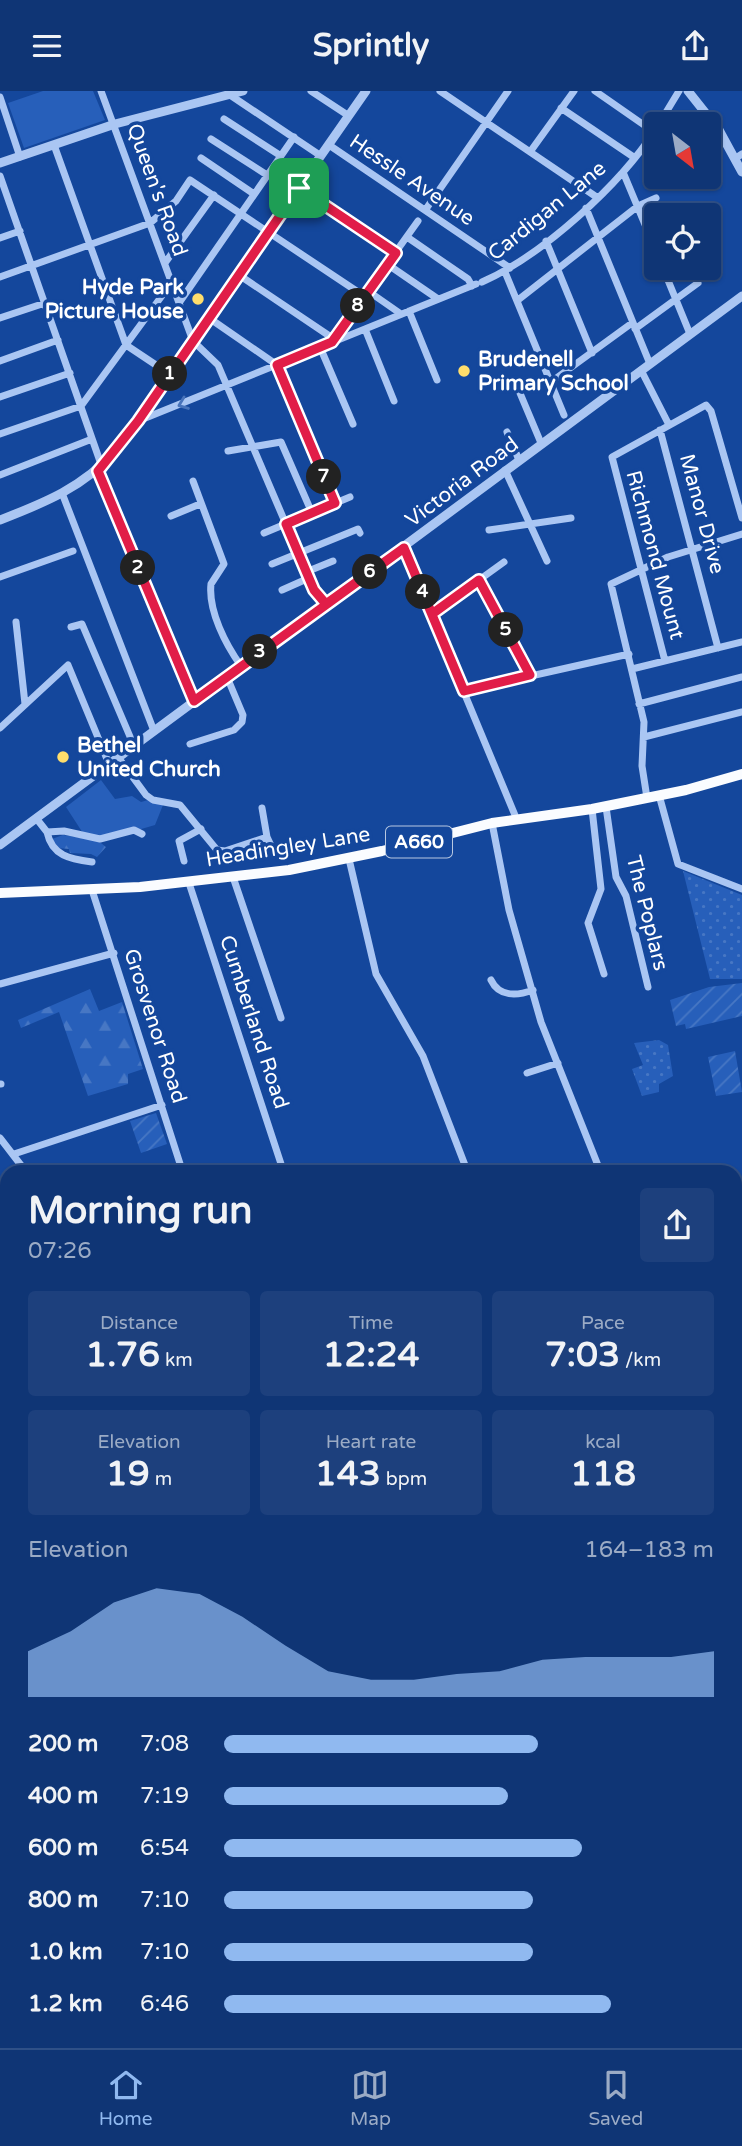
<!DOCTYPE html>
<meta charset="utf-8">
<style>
body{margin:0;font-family:"Varela Round",sans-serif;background:#1d407d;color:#f1f3f6;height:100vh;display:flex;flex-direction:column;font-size:26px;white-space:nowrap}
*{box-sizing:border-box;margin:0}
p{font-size:23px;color:#9babc5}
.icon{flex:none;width:38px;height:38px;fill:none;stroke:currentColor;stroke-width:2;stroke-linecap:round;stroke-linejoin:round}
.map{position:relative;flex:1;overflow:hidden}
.drawer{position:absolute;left:0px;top:1074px;width:742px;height:884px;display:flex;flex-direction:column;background:#0f3575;border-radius:21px 21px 0 0;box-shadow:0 2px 5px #0004,0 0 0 2px #2f5087}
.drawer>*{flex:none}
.needle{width:46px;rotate:149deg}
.buttons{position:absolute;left:644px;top:21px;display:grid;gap:14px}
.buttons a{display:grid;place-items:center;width:77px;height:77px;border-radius:7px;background:#0f3575;box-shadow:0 2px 5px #0004,0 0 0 2px #2f5087;font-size:35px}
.pin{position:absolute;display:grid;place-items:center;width:60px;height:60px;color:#fff;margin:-30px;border-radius:14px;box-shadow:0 4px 10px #0006}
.km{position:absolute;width:35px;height:35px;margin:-18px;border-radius:50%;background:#222;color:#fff;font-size:19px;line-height:35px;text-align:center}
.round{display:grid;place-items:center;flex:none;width:74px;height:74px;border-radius:7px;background:#1d407d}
.overview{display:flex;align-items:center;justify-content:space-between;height:119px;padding:0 28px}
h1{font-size:38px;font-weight:800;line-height:52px}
.stats{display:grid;grid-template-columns:repeat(3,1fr);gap:10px;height:119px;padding:7px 28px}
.stats div{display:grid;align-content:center;border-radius:7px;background:#1d407d;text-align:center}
.stats b{font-size:35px;font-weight:800}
.stats small{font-size:19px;font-weight:400}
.stats p{font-size:19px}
.chart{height:196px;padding:14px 28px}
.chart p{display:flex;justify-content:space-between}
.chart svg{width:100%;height:126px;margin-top:7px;fill:#90b9f0;opacity:.7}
ul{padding:0 28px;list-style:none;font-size:23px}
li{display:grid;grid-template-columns:112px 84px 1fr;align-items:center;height:52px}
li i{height:18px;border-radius:9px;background:#90b9f0}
header{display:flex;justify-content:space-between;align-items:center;height:91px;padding:0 28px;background:#0f3575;font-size:32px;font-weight:800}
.tabs{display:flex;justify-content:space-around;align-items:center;height:98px;border-top:2px solid #2f5087;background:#0f3575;font-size:19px;color:#9babc5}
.tabs a{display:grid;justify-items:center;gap:4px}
.tabs .current{color:#90b9f0}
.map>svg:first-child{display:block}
.grass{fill:url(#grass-dots)}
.forest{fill:url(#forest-firs)}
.park{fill:#275fba}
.garden{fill:url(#garden-furrows)}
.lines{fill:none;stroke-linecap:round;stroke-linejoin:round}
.stream{stroke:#9cc0f6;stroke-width:2.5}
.minor{stroke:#aac6f3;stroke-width:7}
.tertiary{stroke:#aac6f3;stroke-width:9}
.secondary{stroke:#d9e6fd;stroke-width:10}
.trunk{stroke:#fafcff;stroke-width:10}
.oneway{stroke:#4873ba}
.route-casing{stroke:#fff;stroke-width:14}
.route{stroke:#e11d48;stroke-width:9}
.poi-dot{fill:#ffde6c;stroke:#14479c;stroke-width:2.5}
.labels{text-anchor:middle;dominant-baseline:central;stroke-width:7;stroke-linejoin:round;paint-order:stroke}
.shield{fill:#14479c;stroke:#b8c8e1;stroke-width:2}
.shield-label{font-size:19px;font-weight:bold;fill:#fff}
.street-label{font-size:21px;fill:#fff;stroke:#14479c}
.poi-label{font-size:21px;font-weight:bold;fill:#fff;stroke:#14479c;text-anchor:start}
</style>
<header><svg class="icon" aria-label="menu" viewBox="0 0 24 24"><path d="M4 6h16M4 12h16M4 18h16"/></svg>Sprintly<svg class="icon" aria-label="share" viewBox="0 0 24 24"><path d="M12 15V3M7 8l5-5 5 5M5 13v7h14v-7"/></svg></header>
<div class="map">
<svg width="742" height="1957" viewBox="0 0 742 1957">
<defs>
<pattern id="grass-dots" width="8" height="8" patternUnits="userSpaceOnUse" patternTransform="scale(1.75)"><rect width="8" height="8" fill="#275fba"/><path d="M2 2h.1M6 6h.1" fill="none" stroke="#4777c4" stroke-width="1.8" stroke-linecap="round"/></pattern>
<pattern id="forest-firs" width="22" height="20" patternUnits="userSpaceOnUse" patternTransform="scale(1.75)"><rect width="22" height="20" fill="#275fba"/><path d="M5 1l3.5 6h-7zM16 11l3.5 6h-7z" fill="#4777c4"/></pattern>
<pattern id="garden-furrows" width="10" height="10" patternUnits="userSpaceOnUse" patternTransform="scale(1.75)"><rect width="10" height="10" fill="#275fba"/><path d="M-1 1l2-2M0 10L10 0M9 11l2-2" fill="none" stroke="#4777c4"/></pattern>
</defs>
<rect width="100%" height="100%" fill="#14479c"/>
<path class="grass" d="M683 780 742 804V888H710Z
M659 949 668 954 673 985 659 993V1001L642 1005 632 978 643 974 634 952Z
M742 1297V1388L735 1393V1298Z
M735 1462 742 1464V1509L735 1510Z
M0 1916H7V1951H362L367 1957H0Z"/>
<path class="forest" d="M63 744 97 749 106 756 97 766 91 763 70 762 69 758 57 757 52 748Z
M90 898 99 920 122 911 143 978 128 983V993L88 1005 59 921 21 937 18 929Z
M0 1351 7 1364V1505L0 1506Z"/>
<path class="park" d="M43 0H93L105 29 24 57 8 12Z
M101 689 115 708 132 705 141 711 148 709 163 714 155 734 90 753 66 716Z
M0 1614H7V1729L0 1731Z"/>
<path class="garden" d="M742 892V925L686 938 685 933 676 935 670 909 709 896Z
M735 960 742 1001 716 1005 708 966Z
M156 1022 167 1053 141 1062 130 1030Z
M7 1505V1599L0 1598V1506Z"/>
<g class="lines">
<path class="stream" d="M735 1458 742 1460
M735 1513 742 1512
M0 1640 7 1636
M507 1951V1957"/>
<path class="minor" d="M101 0 193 250 218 274 314 499 326 513
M311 0 349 25
M440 0 598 107
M595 0 654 41
M230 4 321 65
M0 6 20 66
M561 17 635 67
M224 28 281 65
M659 33 679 0
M211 48 267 84
M54 54 126 254 162 278
M329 54 510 177
M530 61 574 0
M201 67 254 103
M736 67 742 63
M623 81 656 160
M0 85 102 376
M299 97 396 162
M586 117 650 273
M426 118 508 0
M407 146 468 188 472 195
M0 147 20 140
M546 150 592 262
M165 172 214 104
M387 173 438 208
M663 177 690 243
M505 181 564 324
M239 184 334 248
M0 186 150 132 176 110 190 89 364 205
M482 191C543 164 620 94 656 38
M368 200 401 223
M518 209 638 115 656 107
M179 212 294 46
M409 220 437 289
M0 227 45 212
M209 227 277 274 335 412
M365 238 394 310
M635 238 698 192
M332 250 418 130
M320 256 353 333
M0 270 58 249
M641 279 669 334
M551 291 632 232
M517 295 541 352
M0 306 70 282
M138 330 476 193
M660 339 718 557
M507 341 519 369
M0 343 81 315 172 191
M228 360 281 351 312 422
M505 379 547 470
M98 380 194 610
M0 384 92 348
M193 390 224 473 211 493C208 520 226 554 241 575
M62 402 154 640
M171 425 200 413
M489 439 571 427
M264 442 350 406
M404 457 517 729
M272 473 358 438 360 442
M306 481 333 470
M0 486 73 460
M479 490 530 584
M282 499 309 487
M432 523 504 471
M16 531 25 613
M71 536 82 533 134 655
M665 570 612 366 706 314 711 320 742 427
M632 578 742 551
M464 600 629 563
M639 613 742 586
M0 637 68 574 109 673
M644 646 742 621
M190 653 234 639 242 631 243 624 227 586
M118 666 146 704 153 709 180 714 217 759 225 760 267 746 262 717
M659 704 678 773 742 798
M647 707 642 675 644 631 611 493 668 466 742 443
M606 716 616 786 626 805 648 896
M592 718 601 798 588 832 604 883
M36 727 47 741 64 740 100 748 134 739 142 743
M492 732 509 819 541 931 601 1082
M47 741C52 765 70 768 92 771
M267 746 274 761
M349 768 376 883 423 965 468 1082
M184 770 179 750 201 738
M233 786 281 927
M189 792 284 1082
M92 799 183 1082
M491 889C499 906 517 905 533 899
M0 893 114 862
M527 982 558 972
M0 993H1
M0 1047 27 1082
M14 1063 162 1014
M0 1142 7 1139
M0 1188 7 1201
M735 1229 742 1227
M735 1289H742
M735 1687 742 1690
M735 1715 742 1699
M0 1768 7 1766
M735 1799 742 1802
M0 1816 3 1830
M735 1913H742
M420 1951 424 1957
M557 1951 563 1957
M677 1951 678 1957"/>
<path class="tertiary" d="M688 0 719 39 742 81
M0 72 115 33 243 0
M0 429C44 412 84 396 115 360L366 0
M0 754 742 205
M0 1605 7 1606
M735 1841 742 1844"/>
<path class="secondary" d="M735 1631 742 1626
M599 1951 600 1957"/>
<path class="trunk" d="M0 802 140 796 289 779 382 760 492 732 592 718 686 699 742 683"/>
</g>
<defs><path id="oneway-chevron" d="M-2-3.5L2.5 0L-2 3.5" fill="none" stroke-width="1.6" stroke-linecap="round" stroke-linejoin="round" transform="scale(1.75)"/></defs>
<use class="oneway" href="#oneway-chevron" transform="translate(183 313) rotate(159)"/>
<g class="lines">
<g class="route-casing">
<path id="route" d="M299 97 138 330 98 380 194 610 404 457 464 600 530 584 479 489 432 523 404 457 326 513 314 499 286 433 335 412 277 274 332 251 396 162 299 97"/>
</g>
<use href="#route" class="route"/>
</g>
<g class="poi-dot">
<circle cx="198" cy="208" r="7"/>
<circle cx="464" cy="280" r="7"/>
<circle cx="63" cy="666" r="7"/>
</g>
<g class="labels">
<rect class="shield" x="386" y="735.5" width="66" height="31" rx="5"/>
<g class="shield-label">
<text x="419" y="751">A660</text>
</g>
<g class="street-label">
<text transform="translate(412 89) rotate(34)">Hessle Avenue</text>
<text transform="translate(157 99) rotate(70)">Queen's Road</text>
<text transform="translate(547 120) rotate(-39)">Cardigan Lane</text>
<text transform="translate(462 391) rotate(-37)">Victoria Road</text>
<text transform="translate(702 423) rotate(75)">Manor Drive</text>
<text transform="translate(655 464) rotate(75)">Richmond Mount</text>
<text transform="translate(288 756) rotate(-9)">Headingley Lane</text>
<text transform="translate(647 822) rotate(76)">The Poplars</text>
<text transform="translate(254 931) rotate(72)">Cumberland Road</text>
<text transform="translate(155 935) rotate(72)">Grosvenor Road</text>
</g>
<g class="poi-label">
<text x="184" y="196" text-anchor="end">Hyde Park<tspan x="184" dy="24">Picture House</tspan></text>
<text x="478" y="268">Brudenell<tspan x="478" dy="24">Primary School</tspan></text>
<text x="77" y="654">Bethel<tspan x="77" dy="24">United Church</tspan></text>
</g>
</g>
</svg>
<div class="buttons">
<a><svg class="needle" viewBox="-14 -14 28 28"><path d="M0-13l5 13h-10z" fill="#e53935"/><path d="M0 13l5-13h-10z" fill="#9babc5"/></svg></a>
<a><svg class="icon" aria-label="locate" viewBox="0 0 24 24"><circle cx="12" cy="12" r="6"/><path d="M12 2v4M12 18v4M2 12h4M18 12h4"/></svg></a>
</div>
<div class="pin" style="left:299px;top:97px;background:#1e9e55"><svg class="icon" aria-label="arrive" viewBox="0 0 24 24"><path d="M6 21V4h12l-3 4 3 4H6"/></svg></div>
<b class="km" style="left:170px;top:283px">1</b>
<b class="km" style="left:138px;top:477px">2</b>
<b class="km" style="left:260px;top:561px">3</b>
<b class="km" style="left:423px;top:501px">4</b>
<b class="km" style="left:506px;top:539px">5</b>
<b class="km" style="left:370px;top:481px">6</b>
<b class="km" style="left:324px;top:386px">7</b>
<b class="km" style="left:358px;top:215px">8</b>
<section class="drawer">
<div class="overview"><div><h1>Morning run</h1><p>07:26</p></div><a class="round"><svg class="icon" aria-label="share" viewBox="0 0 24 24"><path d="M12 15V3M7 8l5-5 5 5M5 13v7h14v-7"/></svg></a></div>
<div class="stats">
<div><p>Distance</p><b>1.76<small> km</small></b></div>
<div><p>Time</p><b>12:24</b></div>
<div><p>Pace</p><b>7:03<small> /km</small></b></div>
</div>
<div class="stats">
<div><p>Elevation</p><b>19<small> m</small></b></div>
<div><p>Heart rate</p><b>143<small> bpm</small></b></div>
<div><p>kcal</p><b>118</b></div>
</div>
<div class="chart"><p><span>Elevation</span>164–183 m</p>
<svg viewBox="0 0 160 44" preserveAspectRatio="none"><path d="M0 44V28L10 21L20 11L30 6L40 8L50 16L60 26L70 35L80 38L90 38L100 36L110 35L120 31L130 30L140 30L150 30L160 28V44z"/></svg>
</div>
<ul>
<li><b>200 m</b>7:08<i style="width:64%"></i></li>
<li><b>400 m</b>7:19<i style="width:58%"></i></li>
<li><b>600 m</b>6:54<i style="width:73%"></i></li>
<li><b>800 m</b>7:10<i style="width:63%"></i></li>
<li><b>1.0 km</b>7:10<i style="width:63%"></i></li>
<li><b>1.2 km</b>6:46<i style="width:79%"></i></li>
</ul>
</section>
</div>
<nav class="tabs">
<a class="current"><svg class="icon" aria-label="home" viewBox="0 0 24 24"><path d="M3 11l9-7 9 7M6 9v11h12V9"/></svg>Home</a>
<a><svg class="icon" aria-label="map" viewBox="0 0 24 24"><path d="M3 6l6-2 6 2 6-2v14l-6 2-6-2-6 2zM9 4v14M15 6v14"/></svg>Map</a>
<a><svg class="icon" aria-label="saved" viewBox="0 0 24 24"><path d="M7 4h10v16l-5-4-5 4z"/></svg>Saved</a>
</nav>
